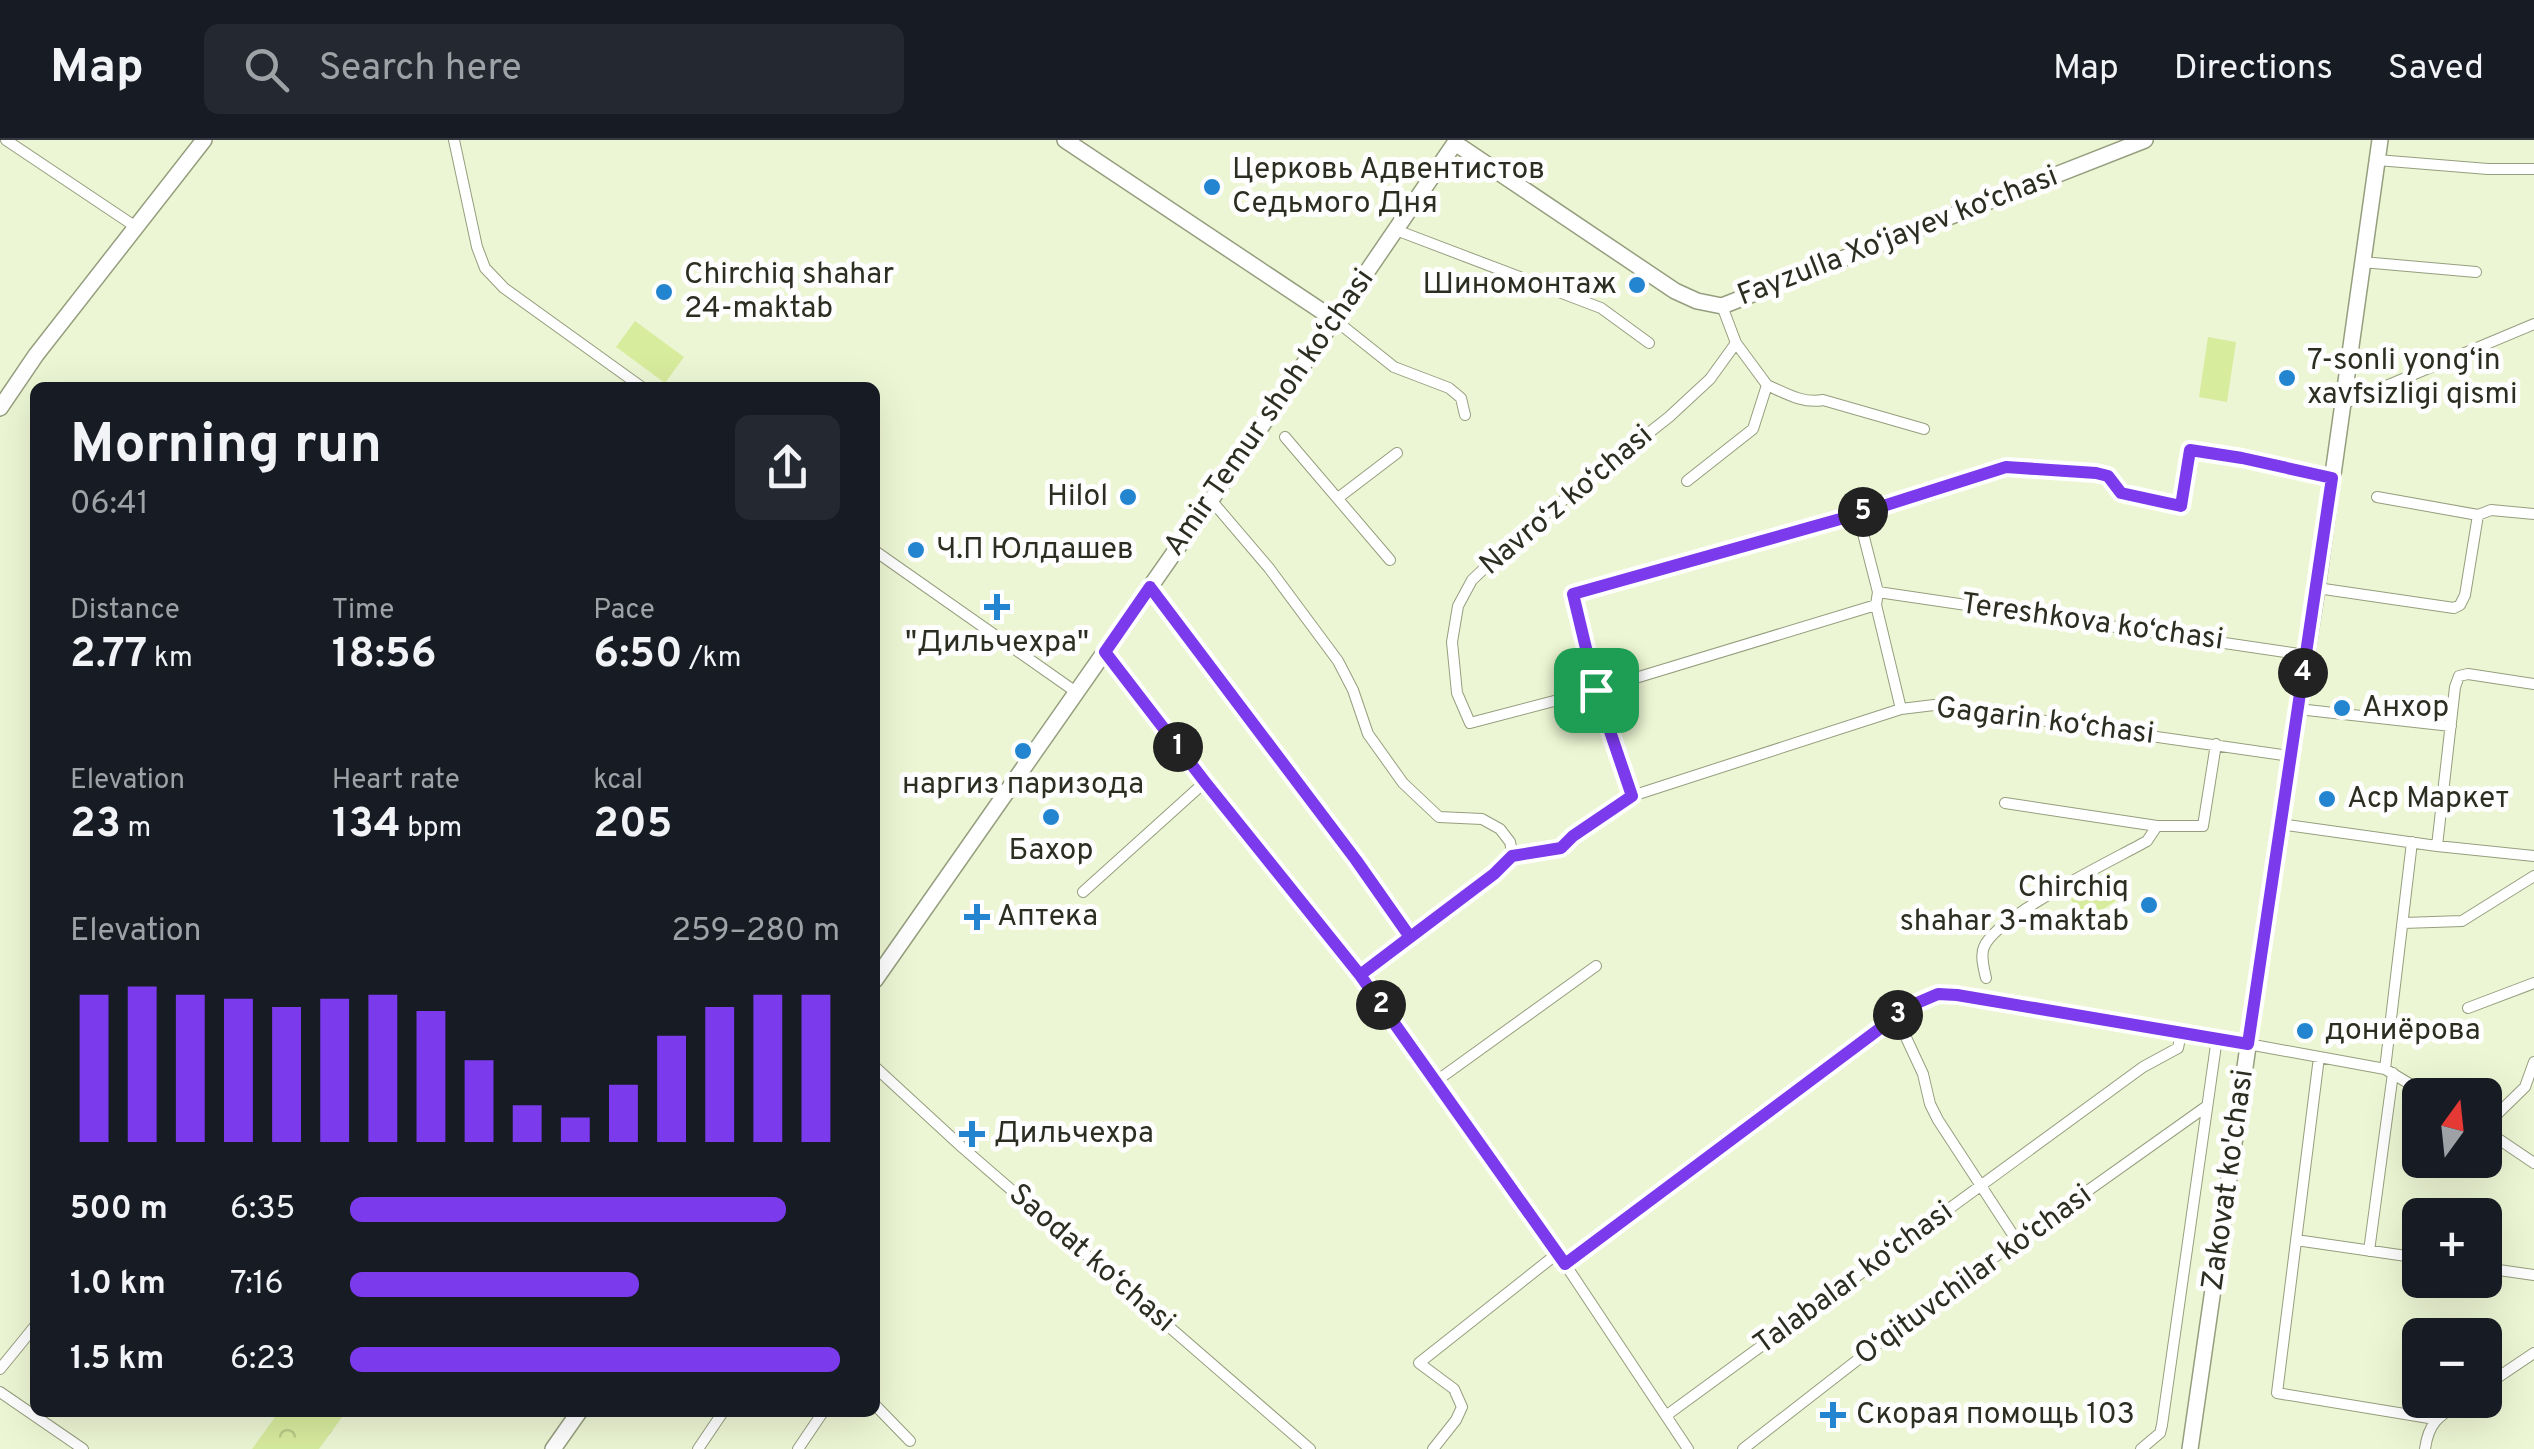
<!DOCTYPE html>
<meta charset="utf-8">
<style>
body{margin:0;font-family:Overpass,sans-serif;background:#242831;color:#f1f3f6;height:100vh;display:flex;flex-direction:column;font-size:38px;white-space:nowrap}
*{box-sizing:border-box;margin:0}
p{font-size:32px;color:#9ea1a6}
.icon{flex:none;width:55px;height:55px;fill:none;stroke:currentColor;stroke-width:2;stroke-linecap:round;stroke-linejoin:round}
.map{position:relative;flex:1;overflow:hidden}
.sheet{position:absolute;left:30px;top:242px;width:850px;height:1035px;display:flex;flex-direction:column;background:#171b24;border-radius:15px;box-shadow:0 10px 40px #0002}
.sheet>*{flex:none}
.needle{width:65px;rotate:15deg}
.controls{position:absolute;left:2402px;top:938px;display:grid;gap:20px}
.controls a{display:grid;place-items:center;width:100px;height:100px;border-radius:15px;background:#171b24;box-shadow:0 10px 40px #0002;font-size:50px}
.pin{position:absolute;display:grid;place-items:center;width:85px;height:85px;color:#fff;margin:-42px;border-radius:20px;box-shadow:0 5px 15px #0006}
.km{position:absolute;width:50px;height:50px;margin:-25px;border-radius:50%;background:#222;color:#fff;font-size:28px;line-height:50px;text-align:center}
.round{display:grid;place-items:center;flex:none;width:105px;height:105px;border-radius:15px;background:#242831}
.overview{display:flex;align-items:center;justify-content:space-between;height:170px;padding:0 40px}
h1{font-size:55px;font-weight:700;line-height:75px}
.metrics{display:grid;grid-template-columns:repeat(3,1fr);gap:15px;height:170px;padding:10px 40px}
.metrics div{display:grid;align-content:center}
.metrics b{font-size:42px;font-weight:700}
.metrics small{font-size:28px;font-weight:400}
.metrics p{font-size:28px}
.chart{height:280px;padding:20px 40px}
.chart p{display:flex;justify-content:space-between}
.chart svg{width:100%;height:180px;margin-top:10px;stroke:#7c3aed;stroke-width:6}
ul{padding:0 40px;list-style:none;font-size:32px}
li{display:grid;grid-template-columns:160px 120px 1fr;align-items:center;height:75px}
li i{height:25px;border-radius:12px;background:#7c3aed}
header{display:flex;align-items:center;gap:60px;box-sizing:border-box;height:140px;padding:0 50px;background:#171b24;border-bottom:2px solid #363941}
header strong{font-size:48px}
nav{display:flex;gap:55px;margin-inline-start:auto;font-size:35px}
.search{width:700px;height:90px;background:#242831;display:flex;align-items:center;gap:25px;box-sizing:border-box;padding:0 35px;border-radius:15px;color:#9ea1a6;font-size:38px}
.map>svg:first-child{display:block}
.park{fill:url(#park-crowns)}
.pitch{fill:#d8ec9e}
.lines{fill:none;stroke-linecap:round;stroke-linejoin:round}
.street-casing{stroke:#959e7e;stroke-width:12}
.secondary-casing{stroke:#959e7e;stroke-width:18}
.street{stroke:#fff;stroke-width:10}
.secondary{stroke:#fff;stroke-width:15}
.route-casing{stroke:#fff;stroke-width:20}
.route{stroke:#7c3aed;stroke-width:12}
.poi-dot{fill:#2385d0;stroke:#fefefe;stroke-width:4}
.labels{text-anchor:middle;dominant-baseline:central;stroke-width:10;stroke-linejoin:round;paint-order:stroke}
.poi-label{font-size:30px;fill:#2b2e21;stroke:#fefefe;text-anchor:start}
.street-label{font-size:30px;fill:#2b2e21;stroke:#fefefe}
</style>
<header>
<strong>Map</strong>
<div class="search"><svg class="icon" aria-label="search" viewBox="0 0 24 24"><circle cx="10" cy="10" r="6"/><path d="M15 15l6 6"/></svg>Search here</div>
<nav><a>Map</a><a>Directions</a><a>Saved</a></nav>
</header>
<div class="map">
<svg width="2534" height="1309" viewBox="0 0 2534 1309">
<defs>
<pattern id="park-crowns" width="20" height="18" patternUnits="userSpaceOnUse" patternTransform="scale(2.5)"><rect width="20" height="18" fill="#d8ec9e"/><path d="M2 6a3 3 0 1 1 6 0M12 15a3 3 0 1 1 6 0" fill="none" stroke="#bacb88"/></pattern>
</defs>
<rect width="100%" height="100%" fill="#edf6d4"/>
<path class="park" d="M278 1273V1272L345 1273 319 1309H252Z"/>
<path class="pitch" d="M635 181 684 217 665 243 616 207Z
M2208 197 2236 202 2227 262 2199 257Z
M2110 732 2125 755 2085 781 2070 758Z"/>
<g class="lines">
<g class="street-casing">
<path id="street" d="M6 0 136 87
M454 0 477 107 485 128 504 148 643 248
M2377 20 2488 29H2534
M1396 90 1601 168 1649 203
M2362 122 2476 132
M1722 166 1736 203 1710 239 1669 277 1523 392 1472 440 1458 466 1452 502 1457 553 1470 583 1596 550 1876 465
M1335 180 1394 227 1449 248 1461 258 1465 275
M1767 245C1785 253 1803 264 1823 260L1924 289
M2343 264 2534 184
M1285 297 1390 420
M1687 341 1753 289 1767 245 1736 203
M2377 357 2478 375 2491 370 2534 374
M1338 358 1397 313
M1211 360 1269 428 1338 521 1353 550 1368 594 1403 643 1439 677 1482 679 1500 689 1510 702 1513 717
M1858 374 1878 452 1876 465 1901 569
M875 411 1076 552
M1150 447 1356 721 1411 797
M2317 448 2454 468 2460 465 2465 455 2478 375
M1878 452 2306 515
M2298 569 2451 586
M1632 656 1596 550 1573 454 1858 374 2006 327 2096 333 2108 336 2121 353 2181 366 2190 310 2242 318 2332 339
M2005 663 2157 686H2203L2216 604
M2280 684 2437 706 2534 716
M2437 706 2455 547 2459 536 2468 534 2534 544
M1083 752 1205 642
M2403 783 2462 781 2534 736
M1360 835 1494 733 1513 717 1561 707 1573 696 1632 656 1901 569 1934 565 2290 616
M1986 838C1984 829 1980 816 1984 807 1996 776 2115 719 2147 701L2157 686
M2468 868 2534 843
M1896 876 1923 934 1930 964 1938 980 2017 1101
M2248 904 2385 929 2428 955
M2319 917 2277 1253 2435 1279
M875 927 963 1008 1310 1309
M2385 929 2412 702
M1435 942 1596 826
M2485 986 2525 947 2534 922
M2485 990 2534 1023
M2296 1100 2420 1118
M2369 1111 2393 933
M1565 1124 1688 1309
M2485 1128 2534 1135
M0 1229 35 1186
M2485 1246 2534 1213
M0 1252 83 1309
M875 1265 910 1301
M1667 1275 2143 927 2178 908 2181 893
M698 1309 723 1272
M798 1309 823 1272
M1433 1309 1456 1280 1462 1267 1454 1249 1419 1223 1558 1113
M1743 1309 1937 1158 2207 966
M2141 1309 2160 1293 2162 1285 2217 898
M2425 1309C2429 1280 2441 1275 2464 1260"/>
</g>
<g class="secondary-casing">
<path id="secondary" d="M1065 0 1335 180
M1455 3 1675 151 1697 161 1722 166 2145 0
M0 268 36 215 204 0
M1105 512 1205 642 1360 835 1565 1124 1910 866 1937 854 1957 855 2248 904
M875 840 1211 360 1457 0
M553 1309 579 1272
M2190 1309 2280 684 2317 448 2380 0"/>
</g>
<use href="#street" class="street"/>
<use href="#secondary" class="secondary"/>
</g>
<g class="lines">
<g class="route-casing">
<path id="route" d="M1596 550 1632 656 1573 696 1561 708 1512 716 1494 734 1360 835 1205 642 1105 512 1150 447 1356 720 1410 797 1360 835 1565 1124 1910 866 1938 854 1957 855 2248 904 2332 338 2242 318 2190 310 2181 366 2121 353 2108 336 2096 333 2006 327 1858 374 1573 454 1596 550"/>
</g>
<use href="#route" class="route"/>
</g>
<g class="poi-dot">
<circle cx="1212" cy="47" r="10"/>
<circle cx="1637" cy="145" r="10"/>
<circle cx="664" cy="152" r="10"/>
<circle cx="2287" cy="238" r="10"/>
<circle cx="1128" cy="357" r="10"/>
<circle cx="916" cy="410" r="10"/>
<path d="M992 452h10v10h10v10h-10v10h-10v-10h-10v-10h10z"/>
<circle cx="2342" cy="568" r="10"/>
<circle cx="1023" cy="611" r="10"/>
<circle cx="2327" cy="659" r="10"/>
<circle cx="1051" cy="677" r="10"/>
<circle cx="2149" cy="765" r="10"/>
<path d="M972 762h10v10h10v10h-10v10h-10v-10h-10v-10h10z"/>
<circle cx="2305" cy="891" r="10"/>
<path d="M967 979h10v10h10v10h-10v10h-10v-10h-10v-10h10z"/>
<path d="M1828 1260h10v10h10v10h-10v10h-10v-10h-10v-10h10z"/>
</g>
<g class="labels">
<g class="poi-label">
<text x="1232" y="30">Церковь Адвентистов<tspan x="1232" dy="34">Седьмого Дня</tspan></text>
<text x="684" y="135">Chirchiq shahar<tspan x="684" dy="34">24-maktab</tspan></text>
<text x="1617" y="145" text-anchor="end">Шиномонтаж</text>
<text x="2307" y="221">7-sonli yong‘in<tspan x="2307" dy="34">xavfsizligi qismi</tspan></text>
<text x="1108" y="357" text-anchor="end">Hilol</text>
<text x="936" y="410">Ч.П Юлдашев</text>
<text x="997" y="503" text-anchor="middle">"Дильчехра"</text>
<text x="2362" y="568">Анхор</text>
<text x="1023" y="645" text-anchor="middle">наргиз паризода</text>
<text x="2347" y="659">Аср Маркет</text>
<text x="1051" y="711" text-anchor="middle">Бахор</text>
<text x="2129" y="748" text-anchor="end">Chirchiq<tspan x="2129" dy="34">shahar 3-maktab</tspan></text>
<text x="997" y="777">Аптека</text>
<text x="2325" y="891">дониёрова</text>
<text x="994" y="994">Дильчехра</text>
<text x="1856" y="1275">Скорая помощь 103</text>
</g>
<g class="street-label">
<text transform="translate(1898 97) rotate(-21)">Fayzulla Xo‘jayev ko‘chasi</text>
<text transform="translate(1270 273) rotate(-55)">Amir Temur shoh ko‘chasi</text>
<text transform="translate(1567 361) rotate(-40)">Navro‘z ko‘chasi</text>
<text transform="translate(2092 483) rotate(8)">Tereshkova ko‘chasi</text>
<text transform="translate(2045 582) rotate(7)">Gagarin ko‘chasi</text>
<text transform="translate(2229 1040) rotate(-82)">Zakovat ko'chasi</text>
<text transform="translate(1091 1119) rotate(41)">Saodat ko‘chasi</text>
<text transform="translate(1974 1136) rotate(-36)">O‘qituvchilar ko‘chasi</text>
<text transform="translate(1854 1139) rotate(-36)">Talabalar ko‘chasi</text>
</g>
</g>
</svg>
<div class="controls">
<a><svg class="needle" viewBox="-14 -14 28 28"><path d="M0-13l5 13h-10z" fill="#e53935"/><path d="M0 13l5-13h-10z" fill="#9ea1a6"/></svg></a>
<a>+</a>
<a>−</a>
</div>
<div class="pin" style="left:1596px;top:550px;background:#1e9e55"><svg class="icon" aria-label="arrive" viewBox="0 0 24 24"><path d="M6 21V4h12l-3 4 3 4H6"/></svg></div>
<b class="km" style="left:1178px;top:607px">1</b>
<b class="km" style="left:1381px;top:865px">2</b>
<b class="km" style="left:1898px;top:875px">3</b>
<b class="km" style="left:2303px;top:533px">4</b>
<b class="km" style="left:1863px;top:372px">5</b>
<section class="sheet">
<div class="overview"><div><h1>Morning run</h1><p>06:41</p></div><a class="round"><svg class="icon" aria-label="share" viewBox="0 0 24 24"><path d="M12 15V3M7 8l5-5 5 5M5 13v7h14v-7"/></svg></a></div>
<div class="metrics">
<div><p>Distance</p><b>2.77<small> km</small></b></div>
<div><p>Time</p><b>18:56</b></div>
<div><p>Pace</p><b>6:50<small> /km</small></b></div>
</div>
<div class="metrics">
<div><p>Elevation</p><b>23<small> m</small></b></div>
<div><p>Heart rate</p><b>134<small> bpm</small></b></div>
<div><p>kcal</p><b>205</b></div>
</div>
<div class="chart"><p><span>Elevation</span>259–280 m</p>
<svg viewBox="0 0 160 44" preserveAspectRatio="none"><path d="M5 44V8M15 44V6M25 44V8M35 44V9M45 44V11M55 44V9M65 44V8M75 44V12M85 44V24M95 44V35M105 44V38M115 44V30M125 44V18M135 44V11M145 44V8M155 44V8"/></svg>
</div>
<ul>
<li><b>500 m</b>6:35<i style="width:89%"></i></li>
<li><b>1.0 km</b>7:16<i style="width:59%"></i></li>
<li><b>1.5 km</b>6:23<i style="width:100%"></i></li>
</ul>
</section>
</div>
